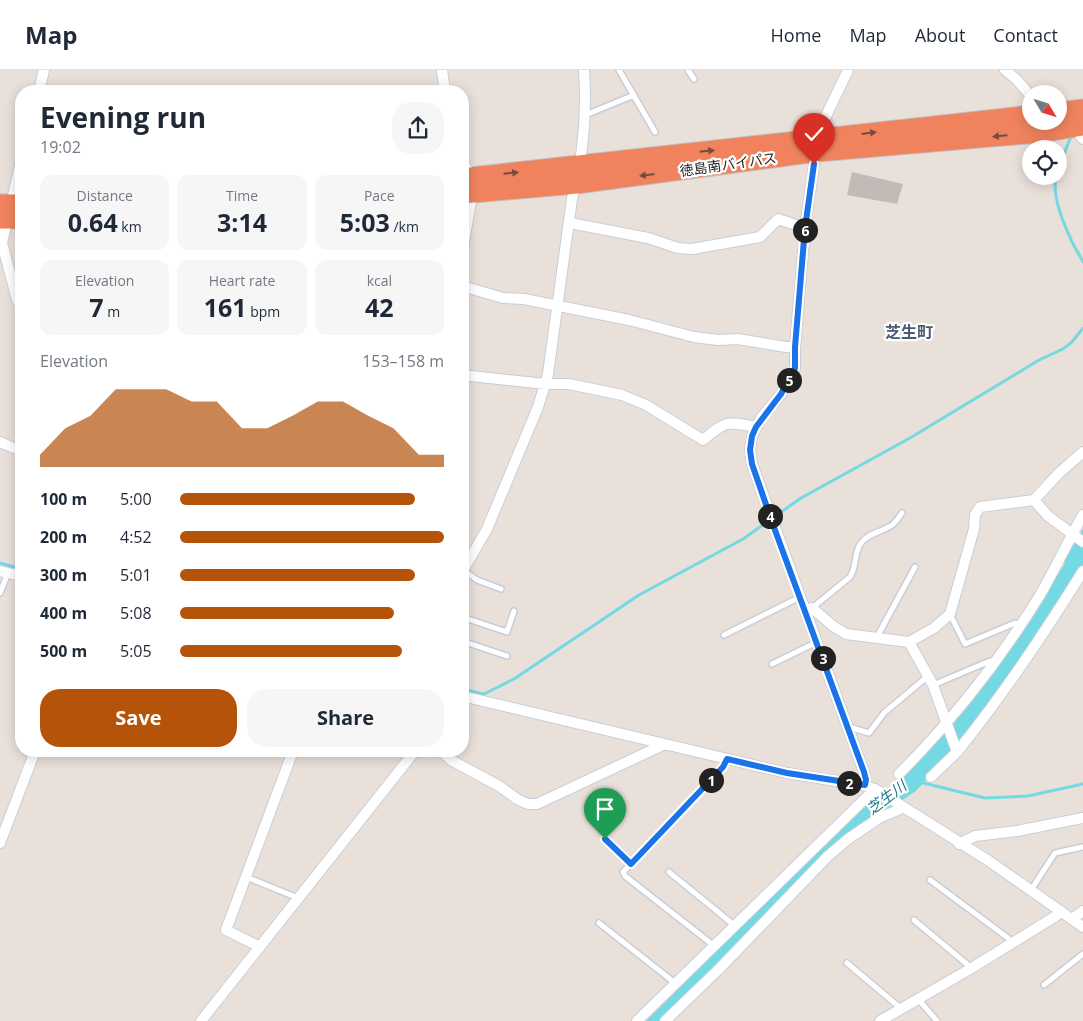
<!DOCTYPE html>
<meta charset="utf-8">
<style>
body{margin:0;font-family:"Open Sans","Noto Sans JP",sans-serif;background:#f6f6f7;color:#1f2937;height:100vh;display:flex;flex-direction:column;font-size:19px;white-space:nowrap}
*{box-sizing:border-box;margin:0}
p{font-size:16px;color:#747a83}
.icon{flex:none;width:28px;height:28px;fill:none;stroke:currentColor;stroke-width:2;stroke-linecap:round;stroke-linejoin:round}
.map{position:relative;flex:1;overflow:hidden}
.drawer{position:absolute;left:15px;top:15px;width:454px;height:672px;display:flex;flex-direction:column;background:#fff;border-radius:20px;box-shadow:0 2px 12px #0003}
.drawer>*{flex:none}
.needle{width:32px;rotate:128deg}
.buttons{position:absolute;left:1022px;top:15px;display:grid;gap:10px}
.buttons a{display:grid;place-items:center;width:45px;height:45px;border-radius:50%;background:#fff;box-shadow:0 2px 12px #0003;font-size:25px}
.pin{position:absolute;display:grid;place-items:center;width:42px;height:42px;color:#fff;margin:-51px -21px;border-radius:50% 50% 50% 0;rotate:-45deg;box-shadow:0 0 5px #0007}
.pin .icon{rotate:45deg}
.km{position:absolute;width:25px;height:25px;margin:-12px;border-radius:50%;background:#222;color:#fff;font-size:14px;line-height:25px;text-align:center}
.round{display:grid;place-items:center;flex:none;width:52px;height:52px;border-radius:20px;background:#f6f6f7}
.summary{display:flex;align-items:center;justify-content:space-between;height:85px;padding:0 25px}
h1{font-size:28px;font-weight:700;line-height:38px}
.figures{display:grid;grid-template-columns:repeat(3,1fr);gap:8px;height:85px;padding:5px 25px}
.figures div{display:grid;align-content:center;border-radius:12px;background:#f6f6f7;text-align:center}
.figures b{font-size:25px;font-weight:700}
.figures small{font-size:14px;font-weight:400}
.figures p{font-size:14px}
.chart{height:140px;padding:10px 25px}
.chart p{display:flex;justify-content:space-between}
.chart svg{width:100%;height:90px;margin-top:5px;fill:#b45309;opacity:.7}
.cta{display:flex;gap:10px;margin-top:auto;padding:10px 25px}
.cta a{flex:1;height:58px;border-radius:20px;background:#b45309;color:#fff;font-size:20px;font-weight:700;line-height:58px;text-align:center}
.cta a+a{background:#f6f6f7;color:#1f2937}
ul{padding:0 25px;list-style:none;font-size:16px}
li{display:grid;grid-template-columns:80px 60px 1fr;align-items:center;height:38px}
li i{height:12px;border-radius:6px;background:#b45309}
header{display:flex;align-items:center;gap:30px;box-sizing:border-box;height:70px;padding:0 25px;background:#fff;border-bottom:1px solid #e0e1e3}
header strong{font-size:24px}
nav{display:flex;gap:28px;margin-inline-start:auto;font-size:18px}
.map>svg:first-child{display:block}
.water{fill:#74d9e3}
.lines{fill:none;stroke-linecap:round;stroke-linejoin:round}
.stream{stroke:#74d9e3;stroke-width:3}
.building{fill:#c1bab6}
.lane-casing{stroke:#c8ced8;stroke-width:8}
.street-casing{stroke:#c8ced8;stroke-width:12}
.highway-casing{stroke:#bebebe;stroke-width:21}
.lane{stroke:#fff;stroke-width:5}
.street{stroke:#fff;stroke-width:10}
.highway{stroke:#f0835e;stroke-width:19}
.oneway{fill:#774c3d}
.route-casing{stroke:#fff;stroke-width:10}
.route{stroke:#1a73e8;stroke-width:6}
.labels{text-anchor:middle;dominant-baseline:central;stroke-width:4.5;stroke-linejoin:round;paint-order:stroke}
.street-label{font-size:14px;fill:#272727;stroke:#fff}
.water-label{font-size:15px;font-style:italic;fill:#18778a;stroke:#fff}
.quarter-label{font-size:16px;font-weight:bold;fill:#4c5a73;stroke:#fff}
</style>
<header>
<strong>Map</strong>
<nav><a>Home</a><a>Map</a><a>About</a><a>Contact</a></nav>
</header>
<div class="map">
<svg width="1083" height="951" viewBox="0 0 1083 951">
<rect width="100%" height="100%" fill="#e9e0da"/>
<path class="water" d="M1083 459V497L1072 508 986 640 949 685 916 721 843 770 662 951H646L856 744 902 708 962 641 999 595 1064 495 1065 490Z"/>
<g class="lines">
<path class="stream" d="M1059 97 1071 66
M1056 106C1052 125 1062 150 1070 167 1073 176 1079 183 1083 192
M0 493 21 499
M462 619 484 624 514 609 639 525 743 469 801 428 910 368 1039 290 1063 279 1072 272 1083 258
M919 712 985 728 1028 726 1083 714"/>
</g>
<path class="building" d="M852 102 903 114 897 134 847 125Z"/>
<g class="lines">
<g class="lane-casing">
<path id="lane" d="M619 0 655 62
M688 0 694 9
M583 46 634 25
M463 500 477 510 501 519
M0 523 8 503
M812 538 850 507C857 496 854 482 861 473 868 463 882 462 892 455 896 452 899 447 902 443
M950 544 965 574 1015 553 1020 554
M462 547 507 562 514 541
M724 565 800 527
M877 567 915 497
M462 571 507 586
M772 594 817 572
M933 615 990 591 993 593
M849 657 869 663 884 643 928 606
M605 769 631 794 623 802 625 806 713 875
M631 794 723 697 727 689
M669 802 734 855
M246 807 298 828
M930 810 1008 868 1012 874
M1031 820 1055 783 1083 777
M914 850 968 895 970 899
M599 853 675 913
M847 893 898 936 900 939
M1044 915 1083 884
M918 929 937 951"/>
</g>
<g class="street-casing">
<path id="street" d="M442 0 445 21
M848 0 825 48 814 94 805 158 795 277V298L781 324 761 348 752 366 750 380 752 394 864 702 865 715
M1005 0 1016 9 1031 26
M39 21 44 0
M1079 57V64L1083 69
M462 90 467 99 468 107
M21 91 2 173 17 230 21 236
M570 153 648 168 678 178 692 179 760 167 778 149 805 158
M462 184 472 124
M462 216 503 228 524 229 629 250 694 267 718 270 738 269 786 277H795
M462 305 545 314H569L622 325 646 335 703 370C725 351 727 351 755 357
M0 372 21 381
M1034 430 1048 446 1083 472
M0 501 21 506
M462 502 487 459 538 337 548 304 572 129C583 88 587 42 584 0
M806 541 812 538 833 556 846 564 909 572 934 558 950 544 974 459 975 445 980 437 1034 430 1059 403 1083 382
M909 572 933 615 957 682C1004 624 1044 564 1083 501
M462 626 787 703 861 715 875 719 989 791 1083 857
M441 681 451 690 499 716 517 729 528 734H537L665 674
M899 704C953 650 1000 590 1040 525 1055 499 1068 471 1083 445
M931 707 957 682
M0 773 35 681
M959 774 975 766 1017 761 1083 748
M1072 849 1083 841
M260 877 226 860 293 681
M201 951 415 681
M637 951 875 719
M665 951 720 898 828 786 848 769 879 748 898 740 902 737
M880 951 970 899 1056 846 1061 841"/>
</g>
<g class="highway-casing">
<path id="highway" d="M1059 42 1083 39
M462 108 1031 45
M462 124 576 114 817 82 1039 63 1083 56
M0 134H21
M0 149H21"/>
</g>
<use href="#lane" class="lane"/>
<use href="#street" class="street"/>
<use href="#highway" class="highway"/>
</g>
<defs><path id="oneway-solid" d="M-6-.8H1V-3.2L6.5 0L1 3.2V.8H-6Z" transform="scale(1.25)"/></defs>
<g class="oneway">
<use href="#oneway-solid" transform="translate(869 63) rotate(-7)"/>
<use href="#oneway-solid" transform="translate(1000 66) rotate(175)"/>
<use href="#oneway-solid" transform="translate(707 81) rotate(-6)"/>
<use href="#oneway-solid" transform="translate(511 103) rotate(-6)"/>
<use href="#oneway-solid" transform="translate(647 105) rotate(173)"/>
</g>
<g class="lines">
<g class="route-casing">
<path id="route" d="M605 769 631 794 723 697 727 689 787 703 865 715 866 710 864 702 772 452 752 394 750 380 752 366 756 357 781 324 795 298V277L805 158 814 94"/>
</g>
<use href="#route" class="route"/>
</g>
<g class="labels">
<g class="street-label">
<text transform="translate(728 94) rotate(-8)">徳島南バイパス</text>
</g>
<g class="water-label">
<text transform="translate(886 727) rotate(-37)">芝生川</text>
</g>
<g class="quarter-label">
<text x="909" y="262">芝生町</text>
</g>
</g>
</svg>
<div class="buttons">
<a><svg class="needle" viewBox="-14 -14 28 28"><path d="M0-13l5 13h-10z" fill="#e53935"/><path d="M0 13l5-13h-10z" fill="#747a83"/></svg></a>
<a><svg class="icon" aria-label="locate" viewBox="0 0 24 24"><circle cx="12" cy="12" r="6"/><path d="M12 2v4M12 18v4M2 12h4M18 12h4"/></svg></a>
</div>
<div class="pin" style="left:605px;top:769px;background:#1e9e55"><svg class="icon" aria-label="arrive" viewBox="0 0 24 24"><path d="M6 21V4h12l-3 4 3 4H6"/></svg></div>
<div class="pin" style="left:814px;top:94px;background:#d93025"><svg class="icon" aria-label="check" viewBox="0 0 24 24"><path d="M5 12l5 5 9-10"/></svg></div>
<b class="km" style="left:711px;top:710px">1</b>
<b class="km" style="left:849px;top:713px">2</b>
<b class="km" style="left:823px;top:588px">3</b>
<b class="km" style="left:770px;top:446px">4</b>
<b class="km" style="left:789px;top:310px">5</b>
<b class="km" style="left:805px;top:160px">6</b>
<section class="drawer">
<div class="summary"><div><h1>Evening run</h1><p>19:02</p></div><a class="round"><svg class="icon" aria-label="share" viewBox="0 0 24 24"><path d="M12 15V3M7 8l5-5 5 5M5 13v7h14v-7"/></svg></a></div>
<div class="figures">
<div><p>Distance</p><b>0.64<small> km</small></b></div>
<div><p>Time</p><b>3:14</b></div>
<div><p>Pace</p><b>5:03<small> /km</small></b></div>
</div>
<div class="figures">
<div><p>Elevation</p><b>7<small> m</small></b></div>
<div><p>Heart rate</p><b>161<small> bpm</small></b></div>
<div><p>kcal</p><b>42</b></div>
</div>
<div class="chart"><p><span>Elevation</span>153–158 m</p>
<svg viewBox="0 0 160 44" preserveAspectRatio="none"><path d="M0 44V38L10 25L20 19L30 6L40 6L50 6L60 12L70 12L80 25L90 25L100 19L110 12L120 12L130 19L140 25L150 38L160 38V44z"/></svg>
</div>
<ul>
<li><b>100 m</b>5:00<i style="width:89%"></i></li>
<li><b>200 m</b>4:52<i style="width:100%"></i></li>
<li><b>300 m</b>5:01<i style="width:89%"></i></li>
<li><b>400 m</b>5:08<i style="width:81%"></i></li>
<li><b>500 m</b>5:05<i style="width:84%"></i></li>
</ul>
<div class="cta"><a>Save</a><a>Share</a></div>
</section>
</div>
